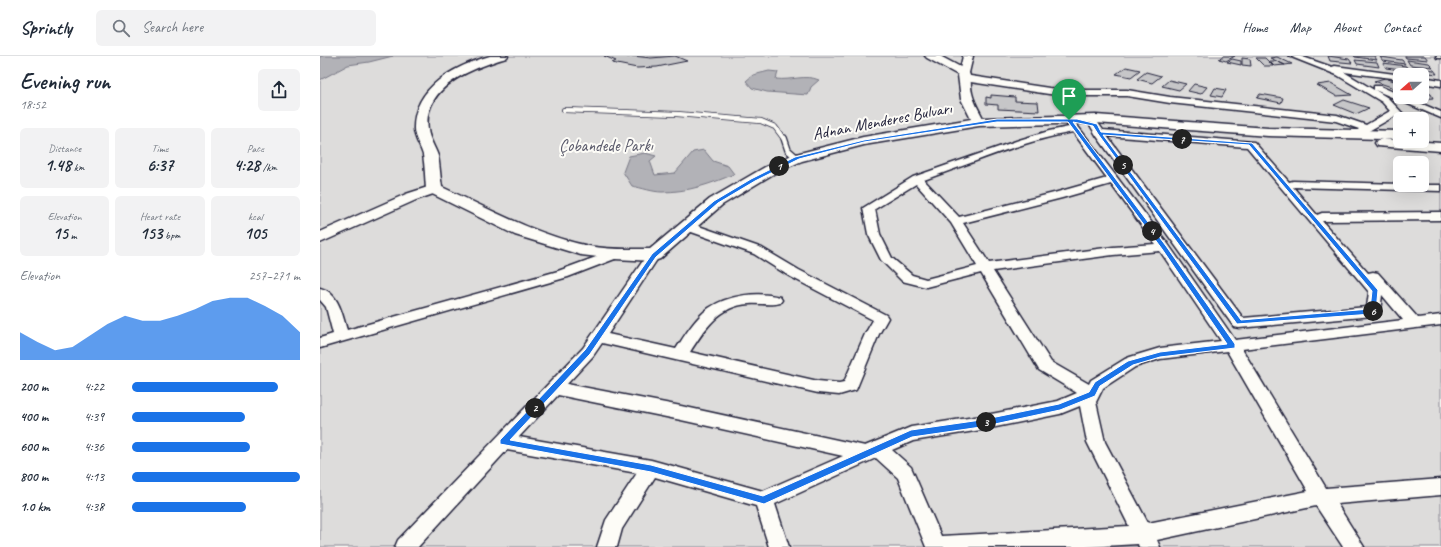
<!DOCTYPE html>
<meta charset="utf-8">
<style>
body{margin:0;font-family:Caveat,sans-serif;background:#f2f2f3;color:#1f2937;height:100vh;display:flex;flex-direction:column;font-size:15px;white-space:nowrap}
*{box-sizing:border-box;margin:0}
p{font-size:13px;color:#747a83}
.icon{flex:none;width:22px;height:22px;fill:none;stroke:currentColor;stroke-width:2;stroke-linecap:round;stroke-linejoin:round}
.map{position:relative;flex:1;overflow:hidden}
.sheet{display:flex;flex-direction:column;background:#fff;width:320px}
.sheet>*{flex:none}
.needle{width:26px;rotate:249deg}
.buttons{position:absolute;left:1073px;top:12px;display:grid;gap:8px}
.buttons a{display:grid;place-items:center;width:36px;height:36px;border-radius:6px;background:#fff;box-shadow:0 4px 16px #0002;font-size:20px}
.pin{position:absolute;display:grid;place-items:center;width:34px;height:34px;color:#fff;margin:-41px -17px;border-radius:50% 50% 50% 0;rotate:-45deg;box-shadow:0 0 4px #0007}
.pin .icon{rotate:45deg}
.km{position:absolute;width:20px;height:20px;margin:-10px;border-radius:50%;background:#222;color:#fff;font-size:11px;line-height:20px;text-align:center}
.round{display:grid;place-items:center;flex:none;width:42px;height:42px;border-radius:6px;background:#f2f2f3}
.head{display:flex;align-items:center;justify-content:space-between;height:68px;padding:0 20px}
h1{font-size:22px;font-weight:800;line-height:30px}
.figures{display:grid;grid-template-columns:repeat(3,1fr);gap:6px;height:68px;padding:4px 20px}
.figures div{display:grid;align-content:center;border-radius:6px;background:#f2f2f3;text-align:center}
.figures b{font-size:17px;font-weight:800}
.figures small{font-size:11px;font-weight:400}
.figures p{font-size:11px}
.chart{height:112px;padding:8px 20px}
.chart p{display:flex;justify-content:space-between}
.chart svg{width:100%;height:72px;margin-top:4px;fill:#1a73e8;opacity:.7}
ul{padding:0 20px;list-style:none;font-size:13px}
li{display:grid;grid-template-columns:64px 48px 1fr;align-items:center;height:30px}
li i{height:10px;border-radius:5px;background:#1a73e8}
header{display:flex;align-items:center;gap:24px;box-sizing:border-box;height:56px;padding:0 20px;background:#fff;border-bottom:1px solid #e0e1e3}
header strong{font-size:19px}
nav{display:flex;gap:22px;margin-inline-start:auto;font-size:14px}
.search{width:280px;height:36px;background:#f2f2f3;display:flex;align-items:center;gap:10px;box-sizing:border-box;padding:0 14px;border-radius:6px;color:#747a83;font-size:15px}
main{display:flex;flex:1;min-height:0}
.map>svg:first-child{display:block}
.green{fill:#dddcdb;stroke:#807f8b;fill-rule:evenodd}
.water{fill:#b2b2b7;stroke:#787885}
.building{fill:#c6c6c8;stroke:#22223b}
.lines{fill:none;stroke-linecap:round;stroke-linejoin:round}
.service-far1-casing{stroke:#22223b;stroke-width:6}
.service-casing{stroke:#22223b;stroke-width:8}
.minor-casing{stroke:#22223b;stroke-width:3}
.tertiary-casing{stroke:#22223b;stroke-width:3}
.secondary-casing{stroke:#22223b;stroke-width:3}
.service-far1{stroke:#fdfcf7;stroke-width:4.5}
.service{stroke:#fdfcf7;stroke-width:5.5}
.minor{fill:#fdfcf7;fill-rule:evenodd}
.tertiary{fill:#fdfcf7;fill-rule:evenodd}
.secondary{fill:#fdfcf7;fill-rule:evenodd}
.route{fill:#1a73e8;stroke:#fff;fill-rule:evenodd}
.labels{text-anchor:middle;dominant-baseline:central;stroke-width:4;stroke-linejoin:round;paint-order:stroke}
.far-street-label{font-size:17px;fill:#22223b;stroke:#fdfcf7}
.far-park-label{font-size:17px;fill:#5a5a6b;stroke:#fdfcf7}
</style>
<header>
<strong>Sprintly</strong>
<div class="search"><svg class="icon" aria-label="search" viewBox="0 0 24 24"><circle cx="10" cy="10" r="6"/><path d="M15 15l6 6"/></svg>Search here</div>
<nav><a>Home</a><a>Map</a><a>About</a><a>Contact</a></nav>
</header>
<main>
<section class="sheet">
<div class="head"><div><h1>Evening run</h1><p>18:52</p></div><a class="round"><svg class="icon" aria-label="share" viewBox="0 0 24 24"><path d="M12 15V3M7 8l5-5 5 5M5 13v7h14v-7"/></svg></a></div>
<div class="figures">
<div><p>Distance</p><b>1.48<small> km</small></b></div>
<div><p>Time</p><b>6:37</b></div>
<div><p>Pace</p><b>4:28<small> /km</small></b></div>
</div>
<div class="figures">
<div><p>Elevation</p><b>15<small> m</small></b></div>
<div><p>Heart rate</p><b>153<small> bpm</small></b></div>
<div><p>kcal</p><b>105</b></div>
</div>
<div class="chart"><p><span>Elevation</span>257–271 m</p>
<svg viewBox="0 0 160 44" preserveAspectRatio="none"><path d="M0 44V27L10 33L20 38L30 36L40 29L50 22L60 17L70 20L80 20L90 17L100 13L110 8L120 6L130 6L140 11L150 17L160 27V44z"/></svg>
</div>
<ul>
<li><b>200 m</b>4:22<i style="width:87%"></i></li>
<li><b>400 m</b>4:39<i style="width:67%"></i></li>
<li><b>600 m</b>4:36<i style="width:70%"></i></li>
<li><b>800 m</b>4:13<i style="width:100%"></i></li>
<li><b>1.0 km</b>4:38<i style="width:68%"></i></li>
</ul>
</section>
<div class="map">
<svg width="1121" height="491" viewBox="0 0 1121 491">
<rect width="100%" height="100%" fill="#fdfcf7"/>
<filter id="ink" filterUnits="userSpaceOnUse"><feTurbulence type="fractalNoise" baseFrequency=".025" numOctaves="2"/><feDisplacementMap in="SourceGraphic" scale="8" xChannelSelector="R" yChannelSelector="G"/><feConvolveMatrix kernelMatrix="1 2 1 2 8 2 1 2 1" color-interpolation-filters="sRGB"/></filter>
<g filter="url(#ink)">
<path class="green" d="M0 0H1121V491H0ZM1080 19H1102V41H1080ZM1080 63H1102V85H1080ZM1080 107H1102V129H1080Z"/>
<path class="water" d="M0 0H73L49 6 28 9 0 24Z
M449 15 458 16 456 23C471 25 485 18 499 24L491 31 488 39 447 36 432 32 426 25 433 19Z
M384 94 393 105 408 110 414 118C391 128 368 136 342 136 333 136 322 132 312 130L303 116 309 100 325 97 336 100 330 105 335 119 355 117 373 96Z"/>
<path class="building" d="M284 0H305L308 1 313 0 331 2 355 0 367 5 337 11 317 12 292 7 296 5Z
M904 0H915L906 5 899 3Z
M1008 0 1029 3 1032 7 1010 5Z
M1034 0H1054L1057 4 1035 1Z
M1085 0H1105L1108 4 1086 2Z
M957 1 972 8 965 9 950 2Z
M1060 1 1082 4 1085 8 1063 5Z
M922 2 930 3 931 10 922 9Z
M936 2H945L953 10H944Z
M912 3 921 5V9L907 6Z
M1035 4 1057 6 1059 11 1037 8Z
M1087 4 1109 7 1113 11 1090 9Z
M949 5H956L965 9 954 10Z
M1063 7 1086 10 1088 15 1066 12Z
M806 11 820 14 811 21 796 18Z
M1091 11 1114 14 1117 18 1094 15Z
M826 16 841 20 832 27 817 23Z
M1065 22 1080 27V32L1077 33 1054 25Z
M849 24 866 28 859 34 842 30Z
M1011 27 1032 39 1016 40 997 29Z
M874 28 887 31 881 38 868 35Z
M895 32 906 34 902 41 891 39Z
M1102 36 1111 38 1113 42 1102 43 1094 41H1102Z
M940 38 963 42 961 47 937 42Z
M671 39 695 41V45L718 46 719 55 678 53V49L666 48V41L671 42Z
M1024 44 1049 52 1036 58 1014 49Z"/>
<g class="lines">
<g class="service-far1-casing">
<path id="service-far1" d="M244 54 357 58 441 65 455 71 464 83"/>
</g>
<g class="service-casing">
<path id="service" d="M464 82 468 94 477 102"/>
</g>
<g class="minor-casing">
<path id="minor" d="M969 0H980L1012 11 1015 10 1082 19H1080V23L1024 16 1054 34V30H1060L1080 39V41H1086L1121 56V62L1055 34 1068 42 1088 63H1080V65L1075 60 1038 81 1033 78 1039 73 1016 65 850 47 807 40H751L729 38 644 25 640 22 644 19 729 32 751 34H807L850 41 1017 59 1046 69 1070 55 1062 46 1017 19Z
M1116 0H1121V2H1117Z
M1102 21 1121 24V30L1102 27Z
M750 63 753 64 848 188 915 284 1083 264 1062 239 1060 255 1058 258 1053 260 919 272 914 271 776 79 770 69 772 67H778L783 74 934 86 969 126 973 125 1080 128V129H1121V135L973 131 997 159 1002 157 1121 156V164L1002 165 1048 217 1053 216 1058 217 1098 262 1121 259V269L922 293 1006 432 1121 423V439L1017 448 1044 491H1023L996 450 837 484 840 491H819L818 488 766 491H606L578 422 556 402 455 448 469 491H449L436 450 335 421 302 473 297 491H277L286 464 317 417 187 394 98 491H75L78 484 263 292 329 196H339L340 199 288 278 356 293C365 279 375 262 389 252 408 239 438 235 460 241L462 244 460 247C450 250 440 247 429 248 400 249 384 274 370 296L498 325 519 327 524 326 545 278 553 264 469 220 434 198 363 173 361 170 363 167 367 166 442 192 479 214 566 259 568 262 559 278 536 334 519 339 498 337 282 287 273 300 247 328 361 350 545 390 591 371 661 360 738 345 757 337 719 314 661 217 606 231 582 225 561 204 548 178 543 152 593 121 699 84 729 75 749 71 745 66ZM753 76 787 122 734 137 639 161 604 124C653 107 702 85 753 76ZM787 80 927 91 1049 236 1047 251 923 262ZM596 128 631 167 657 210 606 223 592 219 572 202 560 178 555 153ZM791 128 835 188 793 191 669 207 643 167 742 142ZM840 195 901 285 840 292 810 301 805 303 771 324 769 328 731 306 673 215 793 199ZM907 295 988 435 828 467 785 386 776 346 783 332 815 311 840 303ZM238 339 361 364 523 400 443 435 331 404 199 381ZM760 350 767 386 809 470 621 480 591 411 572 394 593 385 661 374 740 358Z
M295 194 300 195 301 198 300 201 248 221 0 292V282L13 278 6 251 0 244V232C19 237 22 258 27 274L238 215Z"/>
</g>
<g class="tertiary-casing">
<path id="tertiary" d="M643 0H653L649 17 644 20 639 17Z
M114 129 119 130 121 133 119 136 96 144 0 187V176L86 138Z"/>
</g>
<g class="secondary-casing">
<path id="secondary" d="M170 0H188L186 2C153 12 102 30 108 74 109 83 115 91 118 100 120 110 120 120 122 131 169 153 216 179 269 190 288 194 310 193 330 193L390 143 445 111 472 99 543 81 651 63 641 43 638 19 607 2 605 0H620L648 15C652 21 650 30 652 37 654 46 659 54 663 62L776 59 948 72 1080 75V83H1063L1121 87V95L1057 90 1055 87 1057 84 1062 83 948 80 776 67 659 70 544 89 482 105 455 117 402 149 340 203 334 205 295 203 261 199 195 179 108 136 106 133C105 122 105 110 103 99 101 91 94 82 94 73 93 31 135 10 170 0Z"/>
</g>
<use href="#service-far1" class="service-far1"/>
<use href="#service" class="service"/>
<use href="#minor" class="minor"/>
<use href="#tertiary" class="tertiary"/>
<use href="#secondary" class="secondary"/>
</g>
</g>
<path class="route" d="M677 63H757L777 68 781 76 932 87 1058 234 1056 255 1052 258 917 268 778 78 773 70 753 66 846 190 915 288V292L840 301 813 309 780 330 775 340 740 354 661 371 592 381 444 448 331 416 180 388V384L265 294 332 198 394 145 431 123 475 101 544 84ZM677 66H748L842 193 907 288 840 296 808 305 775 326 769 336 739 348 661 364 591 374 443 440 331 409 190 384 270 298 336 201 398 147 435 125 479 103 544 86ZM783 79 929 89 1052 235 1050 253 921 264Z"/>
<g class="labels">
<g class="far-street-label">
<text transform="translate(562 65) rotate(-11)">Adnan Menderes Bulvarı</text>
</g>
<g class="far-park-label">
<text x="286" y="89">Çobandede Parkı</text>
</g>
</g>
</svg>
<div class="buttons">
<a><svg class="needle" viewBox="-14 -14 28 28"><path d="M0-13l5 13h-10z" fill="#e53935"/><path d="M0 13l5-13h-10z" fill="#747a83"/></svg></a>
<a>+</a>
<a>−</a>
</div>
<div class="pin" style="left:749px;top:64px;background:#1e9e55"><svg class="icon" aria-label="arrive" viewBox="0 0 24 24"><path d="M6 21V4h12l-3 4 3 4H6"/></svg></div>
<b class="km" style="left:459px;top:110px">1</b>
<b class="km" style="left:215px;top:352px">2</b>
<b class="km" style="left:666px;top:366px">3</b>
<b class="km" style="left:832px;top:175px">4</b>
<b class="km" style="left:803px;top:109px">5</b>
<b class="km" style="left:1053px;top:255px">6</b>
<b class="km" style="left:862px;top:83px">7</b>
</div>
</main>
